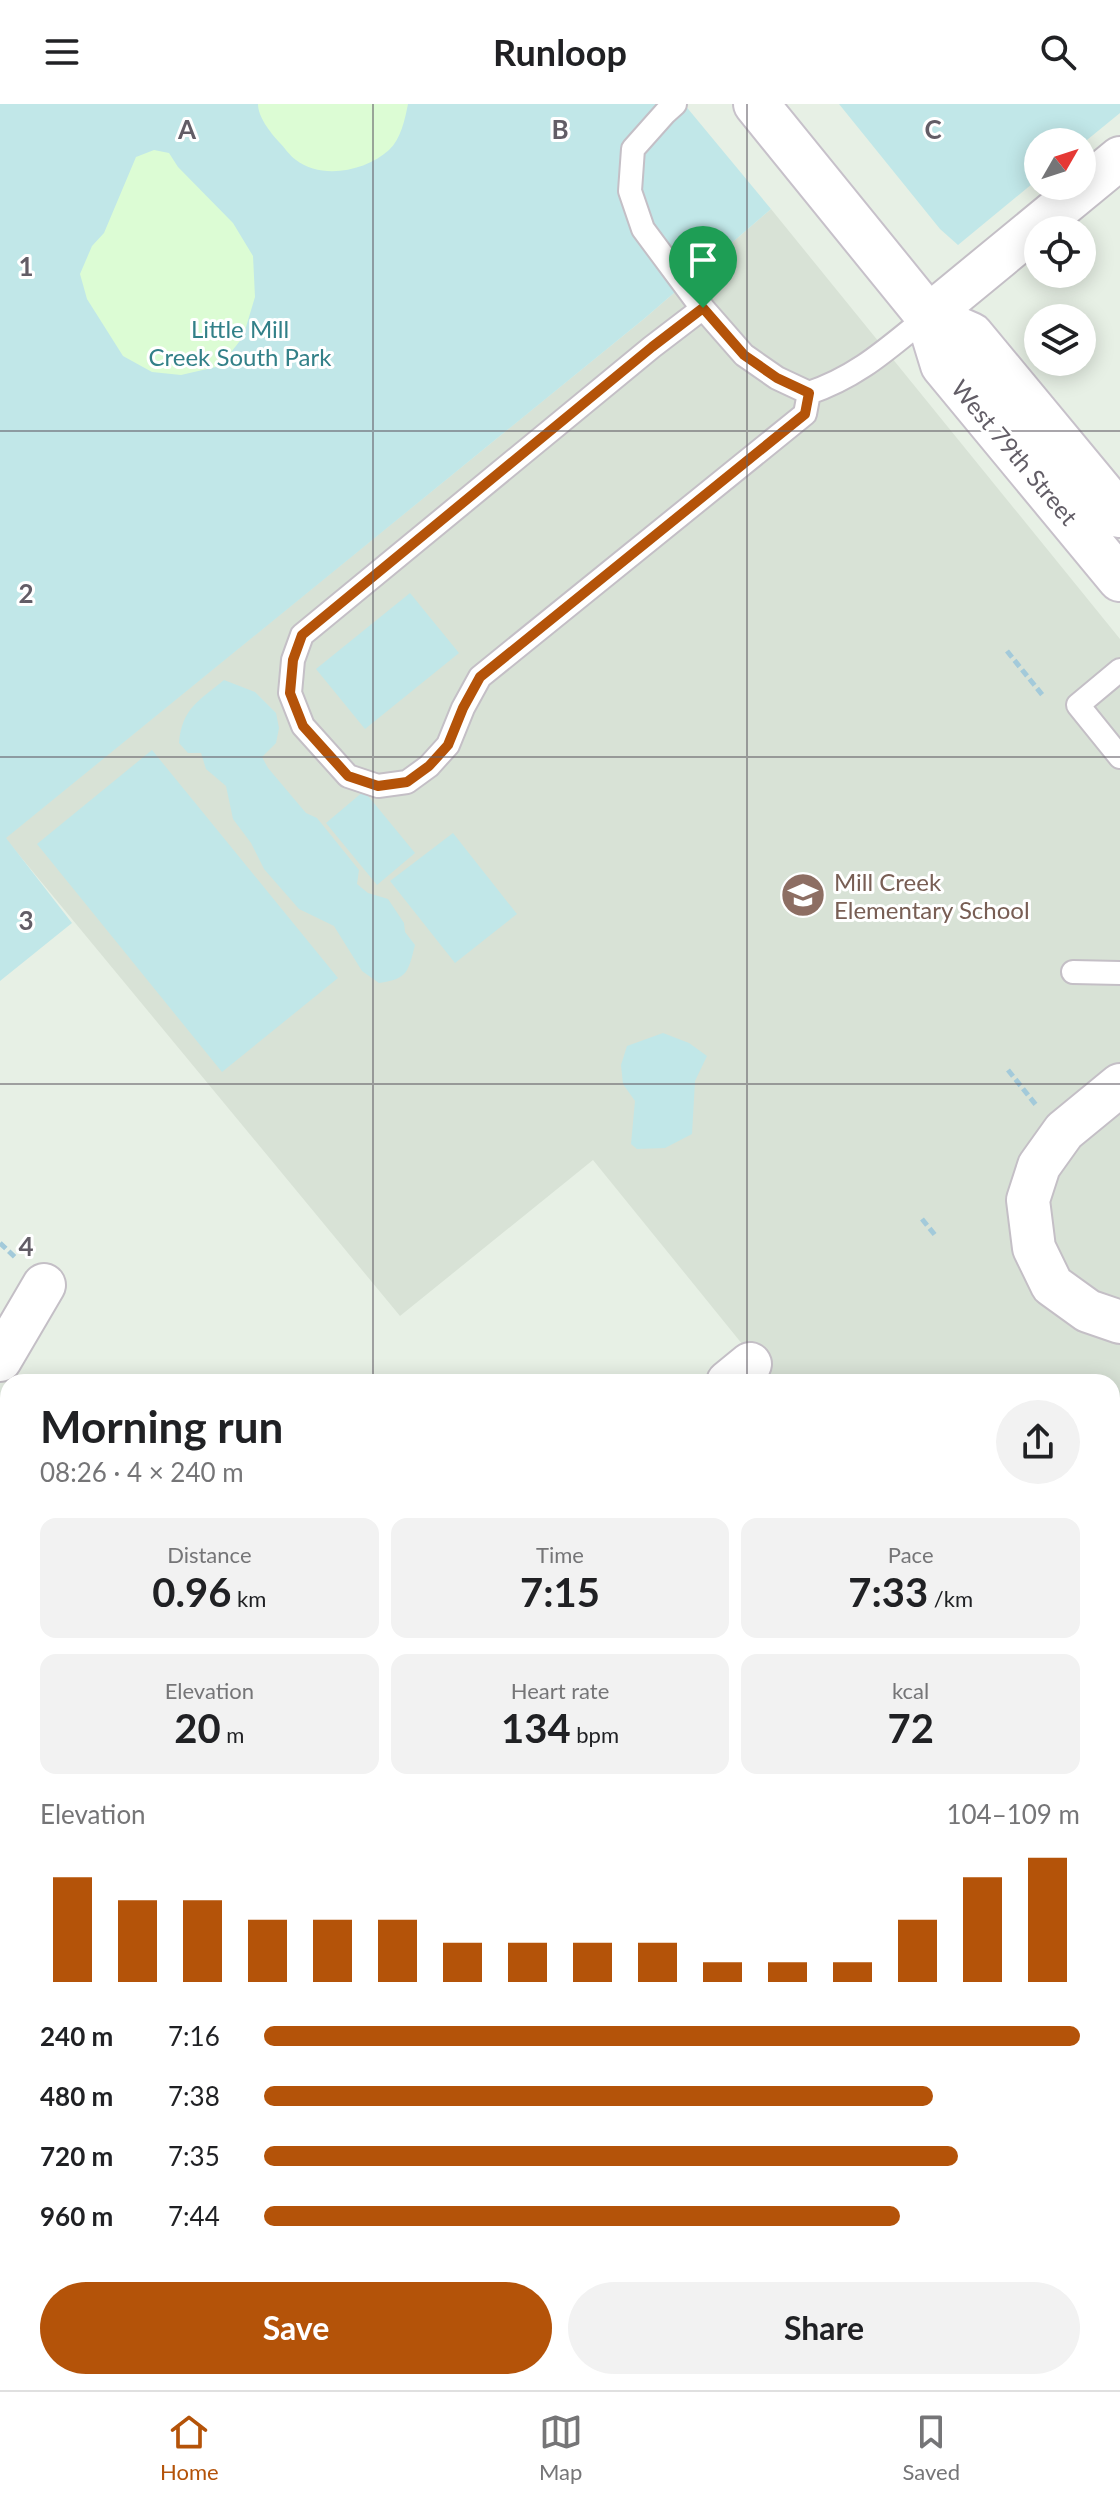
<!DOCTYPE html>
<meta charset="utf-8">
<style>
body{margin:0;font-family:Lato,sans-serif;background:#f2f2f2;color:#202124;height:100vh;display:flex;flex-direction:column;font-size:30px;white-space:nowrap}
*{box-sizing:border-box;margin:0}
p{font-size:26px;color:#757577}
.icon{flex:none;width:44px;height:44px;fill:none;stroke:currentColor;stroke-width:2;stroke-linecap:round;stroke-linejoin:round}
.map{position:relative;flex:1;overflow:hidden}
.sheet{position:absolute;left:0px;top:1270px;width:1120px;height:1016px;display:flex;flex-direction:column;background:#fff;border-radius:24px 24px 0 0;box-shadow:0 4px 20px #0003}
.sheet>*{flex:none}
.needle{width:52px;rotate:51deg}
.buttons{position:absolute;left:1024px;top:24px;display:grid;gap:16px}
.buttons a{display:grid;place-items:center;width:72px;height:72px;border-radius:50%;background:#fff;box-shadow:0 4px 20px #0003;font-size:40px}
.pin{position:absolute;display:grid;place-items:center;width:68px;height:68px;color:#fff;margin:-82px -34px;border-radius:50% 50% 50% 0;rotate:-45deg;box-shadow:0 0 8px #0007}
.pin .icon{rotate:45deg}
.round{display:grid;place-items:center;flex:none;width:84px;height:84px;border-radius:42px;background:#f2f2f2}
.head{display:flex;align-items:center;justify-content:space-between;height:136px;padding:0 40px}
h1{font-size:44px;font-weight:700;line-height:60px}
.stats{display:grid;grid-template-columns:repeat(3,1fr);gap:12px;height:136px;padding:8px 40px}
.stats div{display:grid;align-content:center;border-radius:16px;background:#f2f2f2;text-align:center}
.stats b{font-size:40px;font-weight:700}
.stats small{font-size:22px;font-weight:400}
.stats p{font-size:22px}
.chart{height:224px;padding:16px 40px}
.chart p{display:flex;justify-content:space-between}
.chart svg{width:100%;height:144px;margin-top:8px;stroke:#b45309;stroke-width:6}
.action{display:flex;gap:16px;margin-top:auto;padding:16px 40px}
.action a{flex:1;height:92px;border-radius:48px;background:#b45309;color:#fff;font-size:32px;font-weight:700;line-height:92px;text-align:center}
.action a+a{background:#f2f2f2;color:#202124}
ul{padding:0 40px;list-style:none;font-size:26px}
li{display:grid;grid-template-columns:128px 96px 1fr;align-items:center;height:60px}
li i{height:20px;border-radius:10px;background:#b45309}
header{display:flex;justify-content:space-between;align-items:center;height:104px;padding:0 40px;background:#fff;font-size:36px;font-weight:700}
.tab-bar{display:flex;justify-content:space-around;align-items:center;height:112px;border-top:2px solid #e0e0e0;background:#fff;font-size:22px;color:#757577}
.tab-bar a{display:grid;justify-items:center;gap:4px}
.tab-bar .selected{color:#b45309}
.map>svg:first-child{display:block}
.education{fill:#d8e2d6}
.green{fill:#c1e7e8}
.sand{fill:#dcfcd4}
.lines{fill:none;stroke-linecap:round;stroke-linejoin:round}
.lane-casing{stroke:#c4bfc6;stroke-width:26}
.street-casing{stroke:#c4bfc6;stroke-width:46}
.secondary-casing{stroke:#c7c1ca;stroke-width:48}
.path{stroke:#a3cada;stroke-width:5;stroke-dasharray:8 4;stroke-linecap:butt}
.lane{stroke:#fff;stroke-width:22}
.street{stroke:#fff;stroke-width:42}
.secondary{stroke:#fff;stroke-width:44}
.route-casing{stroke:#fff;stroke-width:16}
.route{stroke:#b45309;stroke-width:10}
.grid{fill:none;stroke:#625d66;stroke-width:2;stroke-opacity:0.55}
.labels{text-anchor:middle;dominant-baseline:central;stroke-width:6;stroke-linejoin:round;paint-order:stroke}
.park-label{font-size:24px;fill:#328088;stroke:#fff}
.street-label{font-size:24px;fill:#625d66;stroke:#fff}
.education-label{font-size:24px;fill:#785e54;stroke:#fff;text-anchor:start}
.grid-label{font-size:26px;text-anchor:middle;font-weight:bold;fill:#625d66;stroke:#fff;stroke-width:6;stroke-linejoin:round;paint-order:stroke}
</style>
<header><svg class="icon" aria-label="menu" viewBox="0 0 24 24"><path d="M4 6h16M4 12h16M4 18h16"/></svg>Runloop<svg class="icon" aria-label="search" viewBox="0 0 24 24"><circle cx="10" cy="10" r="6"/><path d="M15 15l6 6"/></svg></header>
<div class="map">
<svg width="1120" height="2286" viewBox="0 0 1120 2286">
<rect width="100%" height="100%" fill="#e7f0e5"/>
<path class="education" d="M771 105 1120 535V1494L1112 1501V1278H773L593 1056 400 1212 5 734 645 214Z"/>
<path class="green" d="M0 0H684L771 105 645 214 6 734 72 819 0 877Z
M839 0H1120V9L1082 40V38H1038V75L958 141 940 125Z
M410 489 459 549 365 625 316 565Z
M224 576 255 588 276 609 279 624 276 639 262 653 268 664 306 709 317 714 359 766 357 780 368 789 388 795 404 819 405 828 415 841C408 868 408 875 379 879L362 867 334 822 299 805 264 765 251 739 233 715 226 682 206 665 201 649H188L179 639C182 604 199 597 224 576Z
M152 646 338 874 222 968 37 740Z
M364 687 415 749 377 781 326 719Z
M453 729 517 810 455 859 390 777Z
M663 929 689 939 707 952 695 977 692 1030 665 1044 637 1045 631 1040 635 997 623 980 621 961 627 942Z"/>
<path class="sand" d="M258 0H408C405 15 401 35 389 46 366 67 322 76 296 56 290 52 284 43 279 38 270 28 258 13 258 0Z
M154 46 169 49 178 63 233 119 253 152 255 193 243 233 220 262 181 271 152 268 123 252 87 195 80 170 92 142 104 129 136 53Z"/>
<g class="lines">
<g class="lane-casing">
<path id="lane" d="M675 0 665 9 633 45 630 87 643 125 695 195 744 251 777 274 809 289C859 272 888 244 928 212
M703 204 652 243 302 531 293 556 290 589 303 622 348 672 378 682 407 678 429 662 448 641 463 604 480 573 805 310 809 289
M1120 566 1078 601 1120 653
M1073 868 1120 869"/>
</g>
<g class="street-casing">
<path id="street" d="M928 212 1120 54
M1120 981 1064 1027 1039 1062 1028 1096 1034 1144 1052 1181 1088 1207 1120 1218
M0 1256 44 1181
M728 1278 750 1260
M0 1866 8 1860
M1112 1882 1120 1874
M0 1990 8 1999
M1112 2112 1120 2122
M454 2278 468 2286"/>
</g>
<g class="secondary-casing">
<path id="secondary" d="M756 0 928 212 943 261 1120 475
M928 212 971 231 1120 411"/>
</g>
<path class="path" d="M1007 547 1044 593
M1008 966 1036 1001
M922 1115 935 1131
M0 1139 17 1155"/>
<use href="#lane" class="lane"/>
<use href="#street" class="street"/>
<use href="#secondary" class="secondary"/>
</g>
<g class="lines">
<g class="route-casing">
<path id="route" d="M703 204 744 251 777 274 809 289 805 310 480 573 463 604 448 641 429 662 407 678 378 682 348 672 303 622 290 589 293 556 302 531 652 243Z"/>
</g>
<use href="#route" class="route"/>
</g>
<path class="grid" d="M373 0V1278M747 0V1278M0 327H1120M0 653H1120M0 980H1120M0 1306H8M1112 1306H1120M0 1633H8M1112 1633H1120M0 1959H8M1112 1959H1120M373 2278V2286M747 2278V2286"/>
<defs>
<g id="school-disc" transform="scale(2.3)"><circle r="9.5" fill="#8d6e63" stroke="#fff"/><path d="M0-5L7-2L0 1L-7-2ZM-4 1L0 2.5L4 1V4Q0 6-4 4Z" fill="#fff"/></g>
</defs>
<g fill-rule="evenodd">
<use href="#school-disc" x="803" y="791"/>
</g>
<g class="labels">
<g class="park-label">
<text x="240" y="224">Little Mill<tspan x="240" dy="28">Creek South Park</tspan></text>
</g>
<g class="street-label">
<text transform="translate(1015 348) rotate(50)">West 79th Street</text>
</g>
<g class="education-label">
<text x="834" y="777">Mill Creek<tspan x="834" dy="28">Elementary School</tspan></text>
</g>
</g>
<g class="grid-label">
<text x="187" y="35">A</text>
<text x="560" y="35">B</text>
<text x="933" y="35">C</text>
<text x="26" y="172">1</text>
<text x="26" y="499">2</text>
<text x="26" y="826">3</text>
<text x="26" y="1152">4</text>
</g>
</svg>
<div class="buttons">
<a><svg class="needle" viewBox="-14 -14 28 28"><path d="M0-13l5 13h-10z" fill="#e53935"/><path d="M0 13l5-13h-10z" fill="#757577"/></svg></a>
<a><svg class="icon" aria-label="locate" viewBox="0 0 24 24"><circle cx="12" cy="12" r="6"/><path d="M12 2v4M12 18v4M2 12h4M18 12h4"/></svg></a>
<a><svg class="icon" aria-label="layers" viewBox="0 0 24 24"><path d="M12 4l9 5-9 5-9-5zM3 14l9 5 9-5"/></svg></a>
</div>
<div class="pin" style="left:703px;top:204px;background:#1e9e55"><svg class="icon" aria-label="arrive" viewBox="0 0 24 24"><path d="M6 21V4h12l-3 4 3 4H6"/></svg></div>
<section class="sheet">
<div class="head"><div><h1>Morning run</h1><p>08:26 · 4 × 240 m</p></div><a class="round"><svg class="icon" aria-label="share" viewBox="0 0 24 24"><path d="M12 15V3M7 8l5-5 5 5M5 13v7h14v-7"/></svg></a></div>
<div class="stats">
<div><p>Distance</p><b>0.96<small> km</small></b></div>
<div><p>Time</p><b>7:15</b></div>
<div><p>Pace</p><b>7:33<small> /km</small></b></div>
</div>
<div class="stats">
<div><p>Elevation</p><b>20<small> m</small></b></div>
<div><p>Heart rate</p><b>134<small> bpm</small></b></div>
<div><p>kcal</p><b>72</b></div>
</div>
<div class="chart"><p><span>Elevation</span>104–109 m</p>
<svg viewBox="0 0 160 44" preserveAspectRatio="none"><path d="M5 44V12M15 44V19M25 44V19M35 44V25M45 44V25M55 44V25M65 44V32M75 44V32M85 44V32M95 44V32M105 44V38M115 44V38M125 44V38M135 44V25M145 44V12M155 44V6"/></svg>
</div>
<ul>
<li><b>240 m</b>7:16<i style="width:100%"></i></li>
<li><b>480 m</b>7:38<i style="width:82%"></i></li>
<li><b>720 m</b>7:35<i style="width:85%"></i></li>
<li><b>960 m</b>7:44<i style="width:78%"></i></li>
</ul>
<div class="action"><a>Save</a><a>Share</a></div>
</section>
</div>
<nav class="tab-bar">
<a class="selected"><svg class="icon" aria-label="home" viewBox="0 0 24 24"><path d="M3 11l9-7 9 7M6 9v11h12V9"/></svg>Home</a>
<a><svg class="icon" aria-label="map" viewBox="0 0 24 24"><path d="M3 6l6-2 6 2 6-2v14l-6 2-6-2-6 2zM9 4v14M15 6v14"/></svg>Map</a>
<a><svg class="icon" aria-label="saved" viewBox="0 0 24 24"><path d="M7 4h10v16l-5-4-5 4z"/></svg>Saved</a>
</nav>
